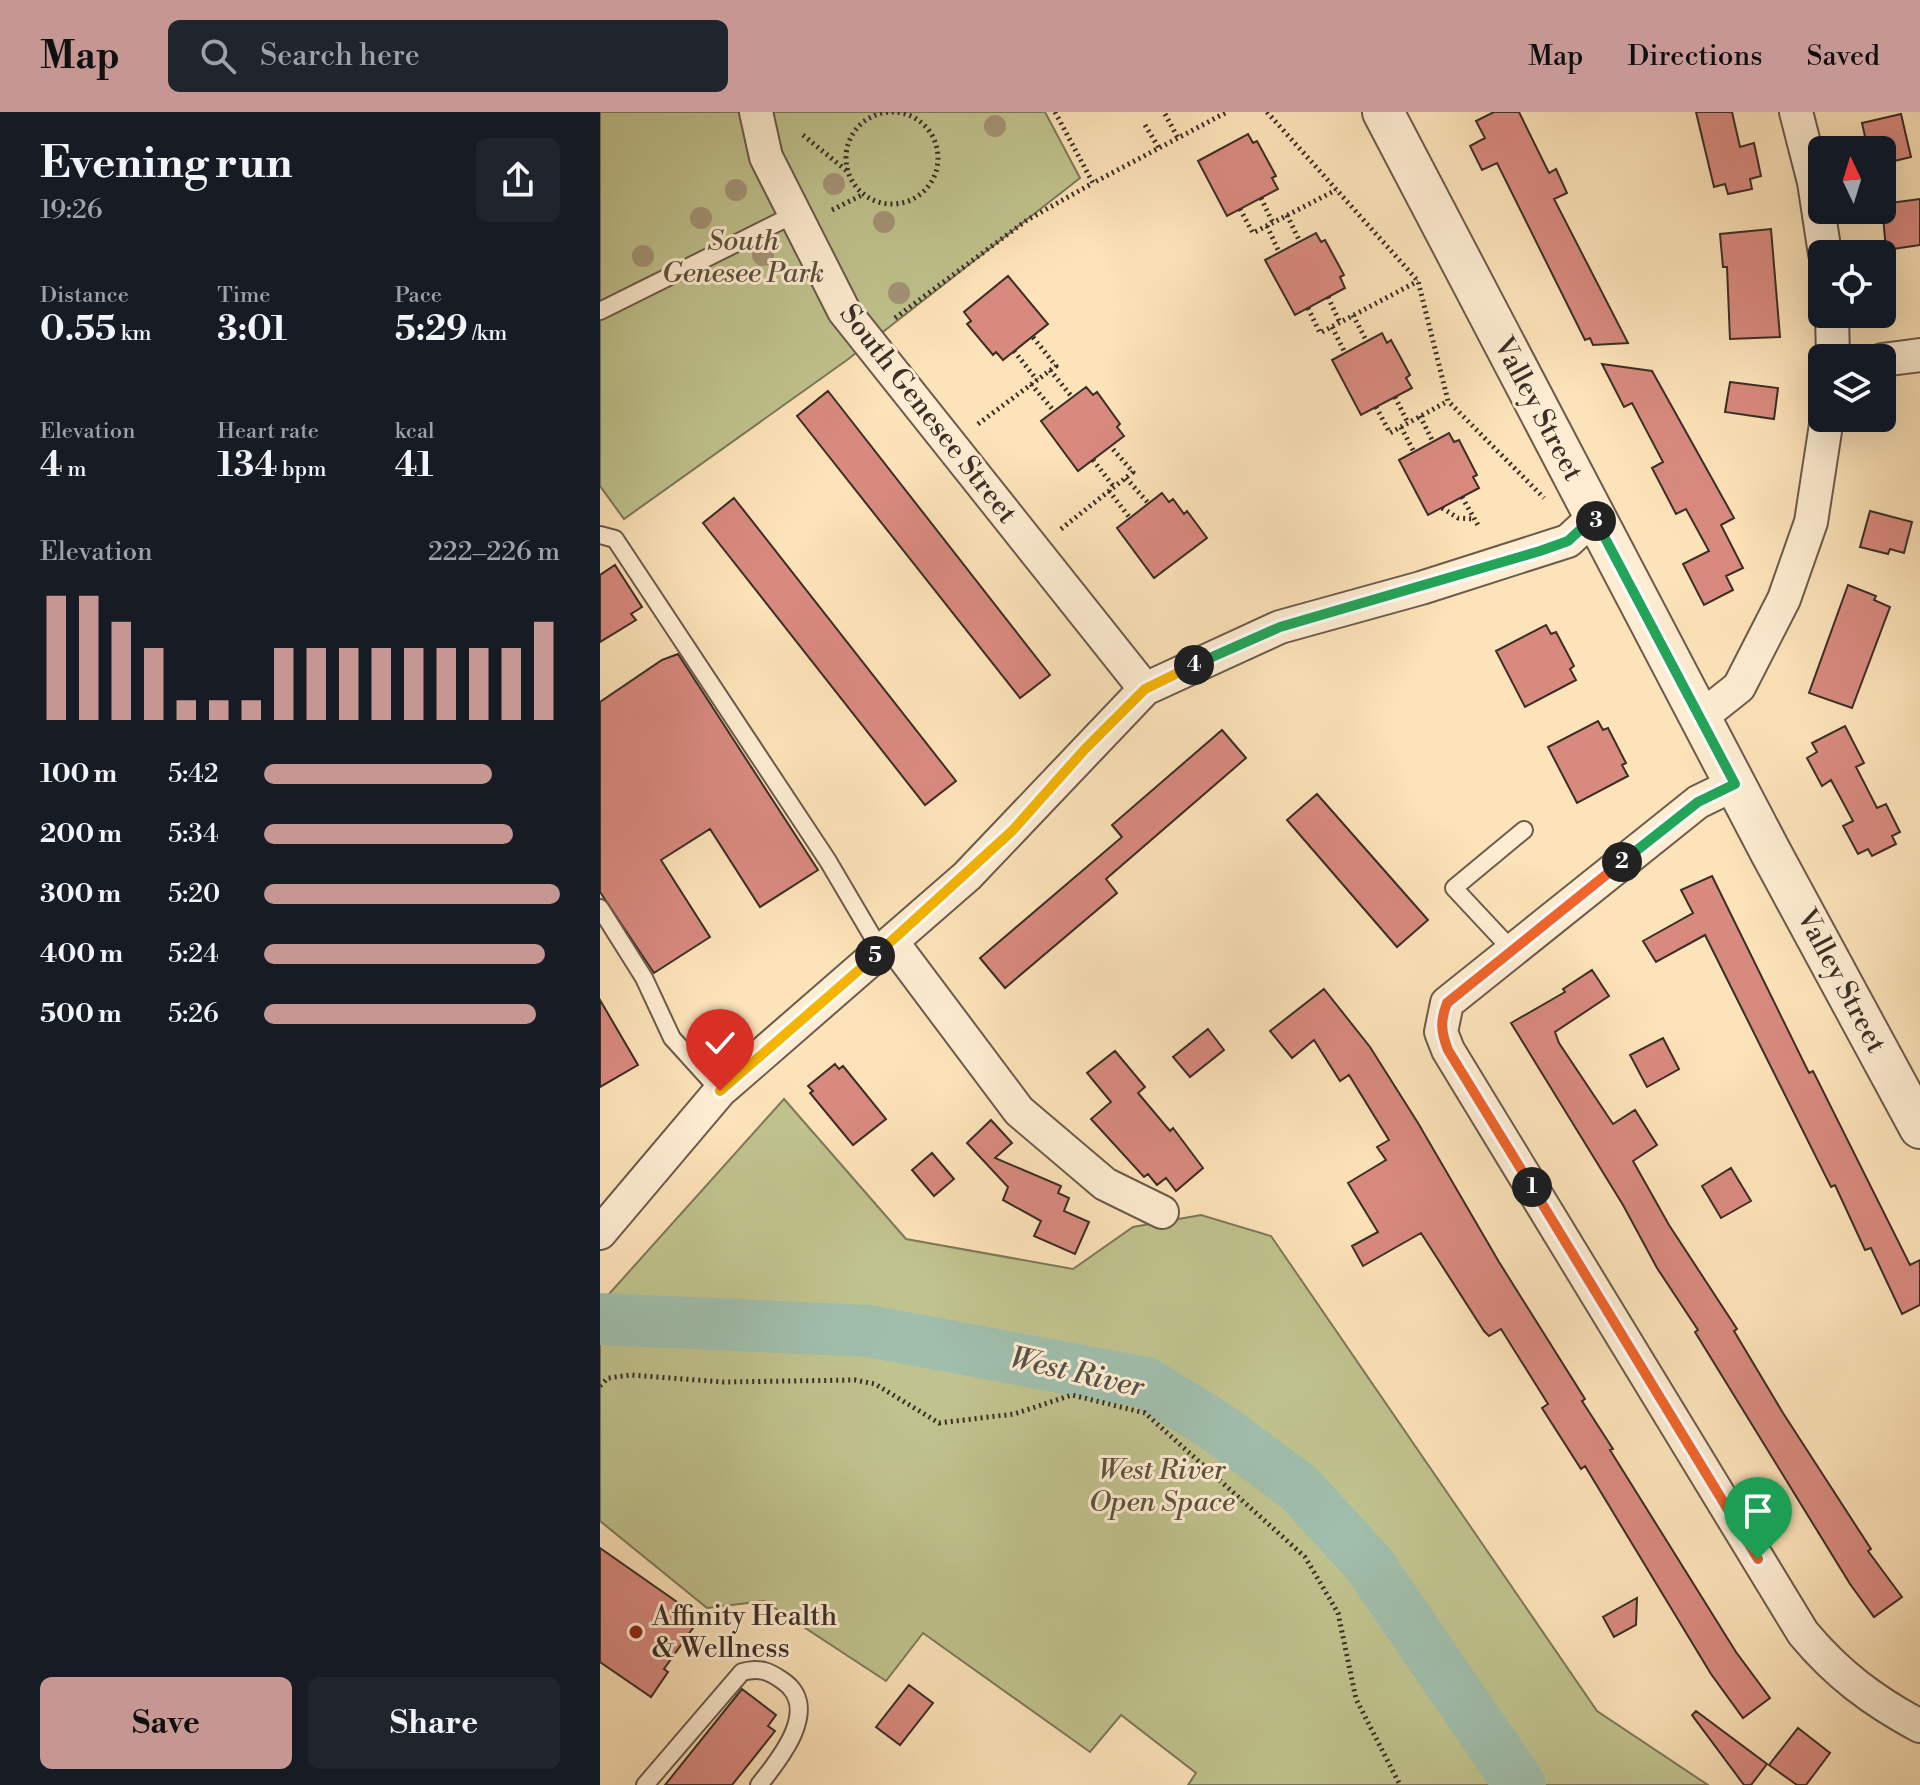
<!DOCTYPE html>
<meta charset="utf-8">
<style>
body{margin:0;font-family:"Libre Bodoni",serif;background:#20242c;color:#f1f3f6;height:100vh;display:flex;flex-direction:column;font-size:30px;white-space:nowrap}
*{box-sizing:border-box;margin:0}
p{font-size:26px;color:#9ea1a6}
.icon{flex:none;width:44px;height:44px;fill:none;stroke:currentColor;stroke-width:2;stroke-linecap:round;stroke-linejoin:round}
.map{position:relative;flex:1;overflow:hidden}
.side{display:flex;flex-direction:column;background:#171b24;width:600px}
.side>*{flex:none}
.needle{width:52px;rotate:356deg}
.tools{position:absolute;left:1208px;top:24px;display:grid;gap:16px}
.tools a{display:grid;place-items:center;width:88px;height:88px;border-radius:12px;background:#171b24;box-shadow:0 8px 32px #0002;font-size:40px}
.pin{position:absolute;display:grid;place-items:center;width:68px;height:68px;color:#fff;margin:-82px -34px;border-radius:50% 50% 50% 0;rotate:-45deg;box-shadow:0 0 8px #0007}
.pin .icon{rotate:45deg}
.km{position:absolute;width:40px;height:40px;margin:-20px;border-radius:50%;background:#222;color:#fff;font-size:22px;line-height:40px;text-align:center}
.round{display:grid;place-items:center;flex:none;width:84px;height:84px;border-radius:12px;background:#20242c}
.summary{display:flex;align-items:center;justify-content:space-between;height:136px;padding:0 40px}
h1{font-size:44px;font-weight:700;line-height:60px}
.metrics{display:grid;grid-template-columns:repeat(3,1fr);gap:12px;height:136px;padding:8px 40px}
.metrics div{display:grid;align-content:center}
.metrics b{font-size:34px;font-weight:700}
.metrics small{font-size:22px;font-weight:400}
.metrics p{font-size:22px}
.chart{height:224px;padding:16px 40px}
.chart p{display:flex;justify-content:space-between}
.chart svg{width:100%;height:144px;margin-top:8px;stroke:#c59692;stroke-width:6}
.primary-button{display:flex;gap:16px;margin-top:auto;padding:16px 40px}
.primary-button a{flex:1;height:92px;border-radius:12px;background:#c59692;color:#111;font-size:32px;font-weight:700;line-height:92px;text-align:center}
.primary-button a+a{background:#20242c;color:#f1f3f6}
ul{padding:0 40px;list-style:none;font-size:26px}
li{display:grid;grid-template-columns:128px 96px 1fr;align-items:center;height:60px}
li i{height:20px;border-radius:10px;background:#c59692}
header{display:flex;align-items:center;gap:48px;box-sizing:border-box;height:112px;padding:0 40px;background:#c59692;color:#111}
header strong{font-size:38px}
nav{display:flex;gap:44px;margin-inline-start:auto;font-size:28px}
.search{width:560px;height:72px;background:#20242c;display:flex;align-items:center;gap:20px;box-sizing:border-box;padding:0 28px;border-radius:12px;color:#9ea1a6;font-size:30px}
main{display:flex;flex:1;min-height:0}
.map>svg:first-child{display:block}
.green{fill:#c0c38e;stroke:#7d785a;stroke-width:2}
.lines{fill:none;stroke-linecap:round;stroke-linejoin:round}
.river{stroke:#a0beac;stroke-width:52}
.building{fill:#d98a7f;stroke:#3a2e27;stroke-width:2}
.service-casing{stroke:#6b5b4c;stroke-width:20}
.minor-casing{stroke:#6b5b4c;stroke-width:36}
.tertiary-casing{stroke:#6b5b4c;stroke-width:44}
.path{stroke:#3a2e27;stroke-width:5;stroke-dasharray:2 4;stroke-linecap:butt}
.service{stroke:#feedd2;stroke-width:16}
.minor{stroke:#feedd2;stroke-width:32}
.tertiary{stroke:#feedd2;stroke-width:40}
.tree{fill:#a49477}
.split-1-casing{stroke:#fff;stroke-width:16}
.split-2-casing{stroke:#fff;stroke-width:16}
.split-3-casing{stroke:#fff;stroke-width:16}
.split-4-casing{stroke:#fff;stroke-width:16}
.split-5-casing{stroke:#fff;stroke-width:16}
.split-6-casing{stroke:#fff;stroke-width:16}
.split-1{stroke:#f0652b;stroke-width:10}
.split-2{stroke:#f0652b;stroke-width:10}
.split-3{stroke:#22a559;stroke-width:10}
.split-4{stroke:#22a559;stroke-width:10}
.split-5{stroke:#f5b400;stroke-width:10}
.split-6{stroke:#f5b400;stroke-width:10}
.poi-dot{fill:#8f2418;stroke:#feedd2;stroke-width:3}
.labels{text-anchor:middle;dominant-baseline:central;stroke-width:6;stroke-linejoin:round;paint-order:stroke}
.park-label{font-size:28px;font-style:italic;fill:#5c5341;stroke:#feedd2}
.street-label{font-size:28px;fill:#3a2e27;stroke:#feedd2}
.poi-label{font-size:28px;fill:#3a2e27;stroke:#feedd2;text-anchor:start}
.water-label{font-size:30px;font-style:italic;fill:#545248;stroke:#feedd2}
</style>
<header>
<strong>Map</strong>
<div class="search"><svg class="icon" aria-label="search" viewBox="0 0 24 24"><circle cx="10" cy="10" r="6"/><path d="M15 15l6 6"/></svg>Search here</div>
<nav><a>Map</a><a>Directions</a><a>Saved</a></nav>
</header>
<main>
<section class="side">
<div class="summary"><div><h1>Evening run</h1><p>19:26</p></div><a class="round"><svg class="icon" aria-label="share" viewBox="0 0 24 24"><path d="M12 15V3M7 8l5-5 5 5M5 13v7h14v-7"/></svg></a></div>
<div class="metrics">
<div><p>Distance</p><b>0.55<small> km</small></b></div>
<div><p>Time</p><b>3:01</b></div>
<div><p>Pace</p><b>5:29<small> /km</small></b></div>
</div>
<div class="metrics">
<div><p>Elevation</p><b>4<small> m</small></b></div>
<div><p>Heart rate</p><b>134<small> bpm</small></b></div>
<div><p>kcal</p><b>41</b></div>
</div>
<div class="chart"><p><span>Elevation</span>222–226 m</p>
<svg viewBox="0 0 160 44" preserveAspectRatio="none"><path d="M5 44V6M15 44V6M25 44V14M35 44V22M45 44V38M55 44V38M65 44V38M75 44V22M85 44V22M95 44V22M105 44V22M115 44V22M125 44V22M135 44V22M145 44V22M155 44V14"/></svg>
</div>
<ul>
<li><b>100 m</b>5:42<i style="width:77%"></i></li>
<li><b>200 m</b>5:34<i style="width:84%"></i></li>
<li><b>300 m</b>5:20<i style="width:100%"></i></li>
<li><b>400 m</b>5:24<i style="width:95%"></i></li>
<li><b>500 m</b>5:26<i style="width:92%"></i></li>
</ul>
<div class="primary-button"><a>Save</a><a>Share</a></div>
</section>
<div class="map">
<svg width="1320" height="1673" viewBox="0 0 1320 1673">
<rect width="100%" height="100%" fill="#fde3b9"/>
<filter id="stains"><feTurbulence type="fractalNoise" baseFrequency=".0025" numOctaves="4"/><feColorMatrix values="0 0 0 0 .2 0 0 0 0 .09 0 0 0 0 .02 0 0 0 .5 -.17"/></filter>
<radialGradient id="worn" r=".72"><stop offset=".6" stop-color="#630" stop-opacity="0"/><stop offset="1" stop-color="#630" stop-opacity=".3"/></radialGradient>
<path class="green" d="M0 0H445L480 66 247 248 24 407 0 374Z
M184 987 306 1127 473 1157 533 1115 601 1103 671 1124 997 1599 1108 1673H588L596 1661 521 1603 490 1640 323 1521 286 1569 164 1489 107 1496 0 1409V1192Z"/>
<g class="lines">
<path class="river" d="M0 1207 268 1219 546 1271 614 1313 698 1375 768 1451 920 1673"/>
</g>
<path class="building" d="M894 0H919L949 61 956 57 967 81 954 87 1028 231 993 233 990 226 985 228 897 51 882 58 870 34 885 26 876 9Z
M1096 0H1132L1140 35 1154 31 1161 64 1150 67 1152 77 1128 82 1125 72 1114 75Z
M1301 2 1311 45 1282 52V38H1268L1262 11Z
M648 22 653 31 657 29 676 64 672 66 678 77 627 104 598 49Z
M1320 87V133L1286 138 1282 92Z
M1171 117 1180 225 1130 227 1127 155H1123L1120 122Z
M716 121 721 130 725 128 744 163 740 165 745 176 695 203 665 148Z
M408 164 448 212 403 248 396 240 393 243 367 212 371 209 364 200Z
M782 221 787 231 791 228 810 263 806 266 812 276 761 303 732 248Z
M1002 252 1052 259 1134 406 1121 413 1143 456 1126 464 1133 478 1104 493 1083 452 1109 439 1086 397 1076 402 1052 356 1063 350 1032 291 1024 295Z
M1130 270 1178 276 1174 307 1125 300Z
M486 275 493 283 497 280 520 312 517 315 524 324 478 359 441 309Z
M228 279 450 563 420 586 197 304Z
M849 321 854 330 859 328 877 363 873 365 879 376 828 403 799 348Z
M562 381 569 390 573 387 584 402 587 399 607 426 554 466 517 416Z
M134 386 356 669 325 693 103 411Z
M1270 399 1312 410 1304 441 1290 437 1288 442 1260 435Z
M15 453 42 495 31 502 36 508 0 530V463Z
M1248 473 1276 484 1274 488 1290 495 1252 596 1209 581Z
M946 513 951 522 956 520 974 554 970 557 976 568 925 595 896 539Z
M78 542 218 758 160 795 110 717 61 748 110 825 54 861 0 780V590L62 548Z
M998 609 1003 618 1008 616 1026 651 1022 653 1028 664 977 691 948 635Z
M1245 614 1264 651 1256 655 1277 696 1286 692 1300 720 1292 724 1296 732 1272 744 1268 737 1258 742 1243 714 1253 709 1231 668 1222 674 1207 646 1217 640 1212 631Z
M622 618 646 646 506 767 517 781 405 876 380 846 522 725 512 713Z
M717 682 828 808 797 835 687 708Z
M1112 764 1209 961 1213 959 1310 1153 1320 1148V1193L1302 1202 1271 1136 1265 1138 1235 1073 1231 1075 1105 823 1056 850 1043 829 1093 801 1081 778Z
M992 858 1009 884 955 920 959 931 1013 1012 1035 998 1057 1033 1033 1049 1069 1113 1137 1217 1134 1219 1183 1301 1271 1437 1268 1439 1302 1485 1274 1505 1250 1472 1095 1220 1098 1218 1057 1156 1023 1093 911 911 965 880 963 877Z
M724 877 770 935 818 1011 899 1150 985 1287 982 1289 1013 1337 1010 1338 1136 1540 1170 1586 1143 1606 1111 1562 985 1354 981 1357 942 1296 948 1292 901 1217 889 1224 884 1219 821 1121 763 1154 752 1134 778 1120 748 1071 786 1048 777 1035 789 1028 749 963 740 969 714 928 692 946 670 919Z
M0 888 38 953 0 975Z
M608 917 624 938 590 965 573 945Z
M1063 926 1079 957 1047 975 1030 943Z
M515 939 545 975 538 981 570 1019 573 1016 603 1056 576 1079 566 1066 557 1073 548 1062 544 1065 491 1007 511 990 487 961Z
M235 952 239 957 243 954 286 1007 253 1033 210 981 213 979 208 974Z
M391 1008 412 1031 395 1046 461 1074 458 1081 469 1086 464 1099 489 1110 475 1142 434 1124 441 1109 403 1088 408 1075 367 1031Z
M332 1041 354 1067 334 1084 312 1058Z
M1131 1056 1151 1089 1121 1106 1102 1074Z
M0 1436 100 1506 64 1557 68 1560 51 1585 0 1550Z
M1037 1486 1036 1513 1014 1525 1003 1505Z
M309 1573 333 1591 300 1633 276 1615Z
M142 1577 176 1603 168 1614 175 1619 132 1673H65Z
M1096 1599 1167 1652 1151 1673H1144L1092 1603Z
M1198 1616 1230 1641 1206 1673H1197L1169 1653Z"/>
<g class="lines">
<g class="service-casing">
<path id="service" d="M0 199 195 102
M0 423 15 427 228 749 281 839
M0 796 44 866 72 926 120 979
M911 837 854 776 924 718
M45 1673 142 1560C159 1555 169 1559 183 1569 222 1596 179 1648 159 1673"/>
</g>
<g class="minor-casing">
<path id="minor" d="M156 0 166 45 244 199 545 577
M1196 0 1214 70 1225 142
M1232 202 1233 246
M1282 248 1320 243
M1100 606 1139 575 1184 487 1211 410 1227 306
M1135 672 1098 690 847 891 841 920 848 938 1203 1521C1237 1562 1273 1589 1320 1614
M293 831 419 999 505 1072 562 1100
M0 1121 120 979 367 764 545 577 680 515 821 476 968 429 994 405"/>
</g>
<g class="tertiary-casing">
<path id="tertiary" d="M783 0 1170 739 1320 1016"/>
</g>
<path class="path" d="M455 0 493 71 627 0
M667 0 818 169 848 289 944 386
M246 46a46 46 0 1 1 92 0a46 46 0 1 1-92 0Z
M565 2 578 26
M545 13 559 36
M203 23 247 59
M661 86 673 111
M640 97 653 121 736 78
M232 98 264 82
M687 103 700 130
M667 114 679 140
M728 185 740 211
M708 196 720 221 818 169
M753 203 767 230
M295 206 427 108 493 71
M732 215 745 241
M414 239 437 268
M450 258 472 285
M431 272 454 299
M795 285 808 311
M776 295 790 321 848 289
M820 304 833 330
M378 312 456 254 432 224
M801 315 814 340
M493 348 514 375
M526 366 549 392
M509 379 530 406
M862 385 879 415
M842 396 858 406 875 407
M461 417 533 360 511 335
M0 1274 8 1266 31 1263 123 1270 255 1268 275 1272 339 1311 414 1302 472 1283 545 1301 705 1445 738 1501 756 1587 800 1673"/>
<use href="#service" class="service"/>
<use href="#minor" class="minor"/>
<use href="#tertiary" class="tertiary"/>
</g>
<g class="tree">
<circle cx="395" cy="14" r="11"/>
<circle cx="234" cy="72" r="11"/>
<circle cx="136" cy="78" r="11"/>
<circle cx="101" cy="106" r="11"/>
<circle cx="284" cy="110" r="11"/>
<circle cx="163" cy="143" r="11"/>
<circle cx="43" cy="144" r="11"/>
<circle cx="299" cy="181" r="11"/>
</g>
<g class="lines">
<g class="split-1-casing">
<path id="split-1" d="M932 1075 1158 1447"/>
</g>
<g class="split-2-casing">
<path id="split-2" d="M932 1075 848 938C841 920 840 909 847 891L1022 750"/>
</g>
<g class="split-3-casing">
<path id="split-3" d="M996 409 1135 672 1098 690 1022 750"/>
</g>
<g class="split-4-casing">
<path id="split-4" d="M594 553 680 515 940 439 968 429 994 405 996 409"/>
</g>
<g class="split-5-casing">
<path id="split-5" d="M275 844 412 719 485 637 545 577 594 553"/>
</g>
<g class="split-6-casing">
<path id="split-6" d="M120 979 275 844"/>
</g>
<use href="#split-1" class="split-1"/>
<use href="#split-2" class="split-2"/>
<use href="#split-3" class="split-3"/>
<use href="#split-4" class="split-4"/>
<use href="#split-5" class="split-5"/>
<use href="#split-6" class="split-6"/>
</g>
<circle class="poi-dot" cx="36" cy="1520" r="8"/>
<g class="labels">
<g class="park-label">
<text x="143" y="129">South<tspan x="143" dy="32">Genesee Park</tspan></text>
<text x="562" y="1358">West River<tspan x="562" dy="32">Open Space</tspan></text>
</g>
<g class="street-label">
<text transform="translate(938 297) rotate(62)">Valley Street</text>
<text transform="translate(328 302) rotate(52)">South Genesee Street</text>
<text transform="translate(1241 869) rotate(62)">Valley Street</text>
</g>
<g class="poi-label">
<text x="52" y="1504">Affinity Health<tspan x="52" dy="32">&amp; Wellness</tspan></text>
</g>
<g class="water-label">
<text transform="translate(477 1261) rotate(13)">West River</text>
</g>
</g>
<rect width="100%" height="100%" filter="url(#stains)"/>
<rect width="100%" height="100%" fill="url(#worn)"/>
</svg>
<div class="tools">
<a><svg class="needle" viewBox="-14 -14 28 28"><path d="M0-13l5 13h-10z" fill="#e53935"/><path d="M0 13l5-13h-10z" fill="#9ea1a6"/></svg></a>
<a><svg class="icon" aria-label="locate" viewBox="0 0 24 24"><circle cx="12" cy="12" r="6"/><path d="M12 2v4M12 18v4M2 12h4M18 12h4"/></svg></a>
<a><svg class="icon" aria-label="layers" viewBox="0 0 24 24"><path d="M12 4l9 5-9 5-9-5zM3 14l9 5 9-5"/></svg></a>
</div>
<div class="pin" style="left:1158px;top:1447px;background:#1e9e55"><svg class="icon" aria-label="arrive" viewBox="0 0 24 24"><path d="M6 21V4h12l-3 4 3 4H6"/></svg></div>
<div class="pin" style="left:120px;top:979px;background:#d93025"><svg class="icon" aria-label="check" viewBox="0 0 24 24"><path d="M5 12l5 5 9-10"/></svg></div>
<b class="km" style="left:932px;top:1075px">1</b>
<b class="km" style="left:1022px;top:750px">2</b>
<b class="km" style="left:996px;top:409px">3</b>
<b class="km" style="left:594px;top:553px">4</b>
<b class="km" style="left:275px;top:844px">5</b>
</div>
</main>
